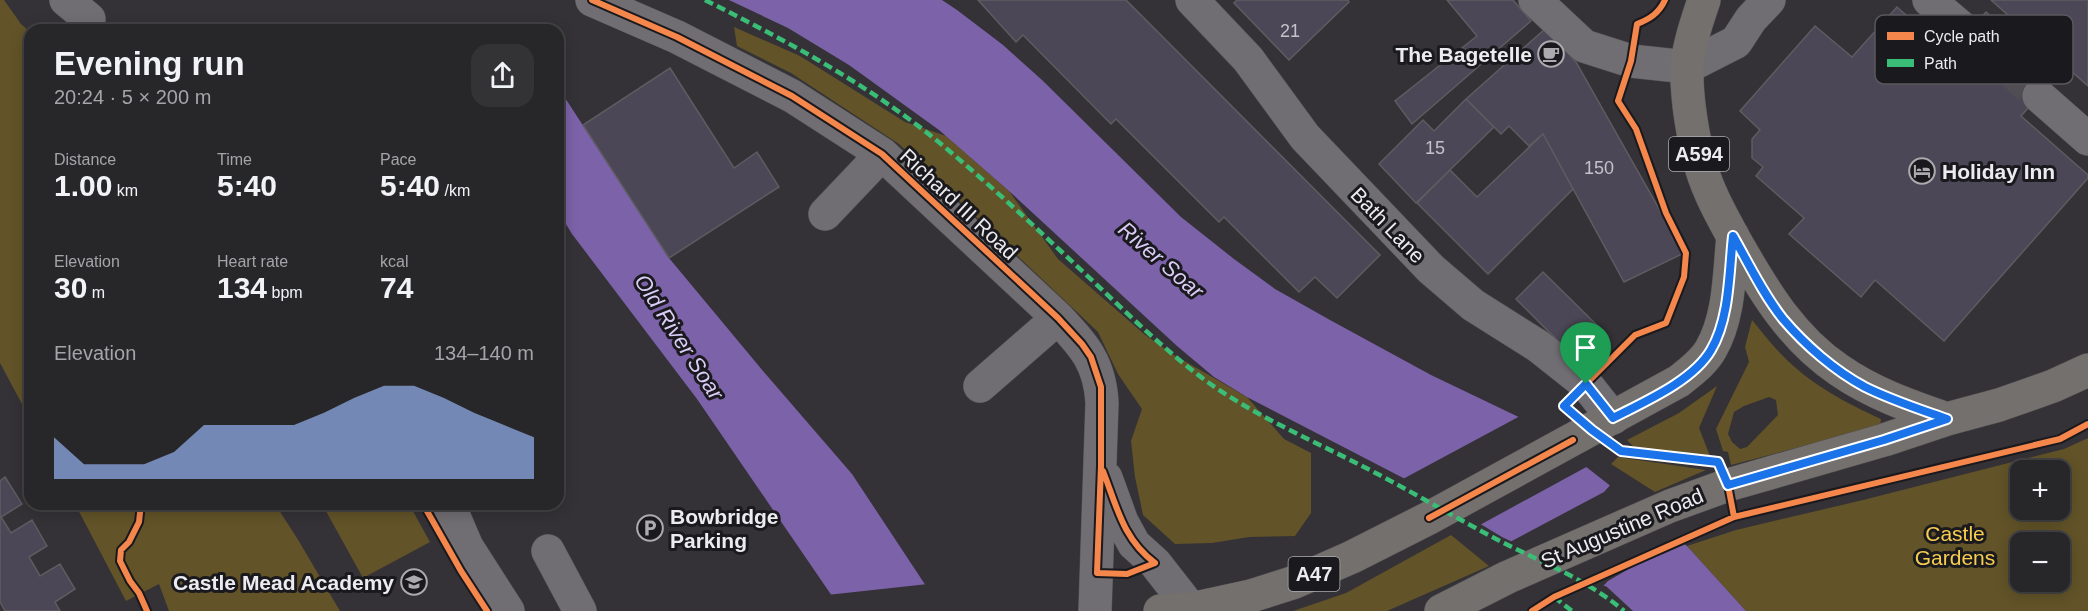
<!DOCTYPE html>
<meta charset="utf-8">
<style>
body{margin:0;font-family:Arial,sans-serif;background:#333234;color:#f1f3f6;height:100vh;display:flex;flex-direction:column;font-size:22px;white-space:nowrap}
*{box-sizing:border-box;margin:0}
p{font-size:20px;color:#a4a5a8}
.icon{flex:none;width:33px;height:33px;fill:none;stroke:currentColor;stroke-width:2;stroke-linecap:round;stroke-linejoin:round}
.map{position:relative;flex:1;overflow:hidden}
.panel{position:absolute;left:24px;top:24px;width:540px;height:486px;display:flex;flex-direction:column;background:#272628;border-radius:18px;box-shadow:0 3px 15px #0003,0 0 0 2px #434345}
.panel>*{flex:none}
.controls{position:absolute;left:2010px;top:460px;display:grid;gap:12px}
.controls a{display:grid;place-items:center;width:60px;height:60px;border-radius:12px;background:#272628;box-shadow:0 3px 15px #0003,0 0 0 2px #434345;font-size:30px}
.pin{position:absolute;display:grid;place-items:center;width:51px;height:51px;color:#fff;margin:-62px -26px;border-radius:50% 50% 50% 0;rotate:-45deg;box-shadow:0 0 6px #0007}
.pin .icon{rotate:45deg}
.round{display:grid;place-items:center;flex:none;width:63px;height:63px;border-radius:18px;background:#333234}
.head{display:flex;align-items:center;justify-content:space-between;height:102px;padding:0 30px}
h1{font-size:33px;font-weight:600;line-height:45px}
.metrics{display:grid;grid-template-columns:repeat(3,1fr);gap:9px;height:102px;padding:6px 30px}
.metrics div{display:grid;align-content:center}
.metrics b{font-size:30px;font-weight:600}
.metrics small{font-size:16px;font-weight:400}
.metrics p{font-size:16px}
.chart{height:168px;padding:12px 30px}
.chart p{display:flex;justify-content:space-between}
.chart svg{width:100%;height:108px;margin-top:6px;fill:#95b2f1;opacity:.7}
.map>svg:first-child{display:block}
.green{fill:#625328;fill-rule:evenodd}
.water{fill:#7c62a9}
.pier{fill:#343236}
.building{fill:#4c4756;stroke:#5e5c60;stroke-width:1.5}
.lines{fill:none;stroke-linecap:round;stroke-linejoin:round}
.minor-tunnel{stroke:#504e52;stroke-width:33;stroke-dasharray:33 16;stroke-linecap:butt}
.minor-casing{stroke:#525154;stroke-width:34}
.major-casing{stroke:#525154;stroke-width:34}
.minor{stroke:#706e72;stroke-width:33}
.major{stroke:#73706e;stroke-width:33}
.quiet{stroke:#3abd76;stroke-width:4.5;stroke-dasharray:9 4.5;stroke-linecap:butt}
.cycleway-casing{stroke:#1a191d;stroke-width:10}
.cycleway{stroke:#f5874c;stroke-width:6}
.route-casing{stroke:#fff;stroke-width:12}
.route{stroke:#1a73e8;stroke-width:8}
.labels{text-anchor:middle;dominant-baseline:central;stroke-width:6;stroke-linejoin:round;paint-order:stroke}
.number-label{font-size:18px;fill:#c4c2ca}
.shield{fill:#1a191d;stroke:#adacb1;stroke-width:1.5}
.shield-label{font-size:20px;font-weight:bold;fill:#ecebf0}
.poi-label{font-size:21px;font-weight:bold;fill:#ecebf0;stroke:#1a191d;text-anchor:end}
.street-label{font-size:21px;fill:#ecebf0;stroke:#1a191d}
.park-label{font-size:21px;fill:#f7ce4f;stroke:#1a191d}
.water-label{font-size:22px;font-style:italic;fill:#d9ccf6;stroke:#1a191d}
.key{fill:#1a191d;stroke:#59585c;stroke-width:1.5}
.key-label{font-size:16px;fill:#ecebf0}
</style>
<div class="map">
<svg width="2088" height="611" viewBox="0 0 2088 611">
<rect width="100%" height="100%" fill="#343236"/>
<path class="green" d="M0 0H4L21 24 30 32V419L0 363Z
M734 27 800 56 905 122 946 136 1009 191 1058 259 1144 334 1174 355 1247 397 1284 439 1311 453V513L1295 536 1249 537 1212 543 1175 544 1143 515 1135 477 1131 441 1142 409 1118 374 1098 332 899 144 791 73 737 46Z
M1752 320C1762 332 1772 345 1783 356 1810 384 1846 403 1881 419L1880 426 1731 465 1728 452 1723 451 1716 429 1749 362 1745 347ZM1769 397 1776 400 1778 415 1747 447 1740 449 1732 442 1728 434 1734 412 1744 406Z
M1717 386 1699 428 1710 456 1634 447 1627 440 1679 413Z
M2088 438V611H1746L1687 546 1736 530 1863 500 2064 449ZM2020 471H2060V510H2020ZM2020 543H2060V582H2020Z
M1618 457 1706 470 1655 492 1611 464Z
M75 504H275L297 538 340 611H169L159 584 126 601Z
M322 504H409L430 542 363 578Z
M1451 535 1489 566 1387 611H1293L1346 593Z"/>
<path class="water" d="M729 0H942L957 10 1003 45 1042 80 1181 217 1234 259 1275 289 1330 320 1431 375 1529 422 1687 546 1746 611H1633L1607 587 1502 537 1409 481 1247 397 1214 377 1177 346 1009 191 939 130 849 65 788 28Z
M558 87 669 258 763 371 852 474 928 589 832 596 697 399 572 234 558 211Z"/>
<path class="pier" d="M1522 415 1530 419 1590 465 1478 526 1401 480Z
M1613 482 1688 543 1632 567 1608 581 1601 588 1508 543 1604 492Z
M928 584 935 611H834L827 595Z"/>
<path class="building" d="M978 0H1126L1380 255 1337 298 1315 277 1299 292 1224 217 1219 222 1116 119 1111 124 1023 35 1016 42Z
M1237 0H1348L1349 2 1289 60 1234 3Z
M1447 0H1513L1531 21 1412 124 1395 101 1477 36Z
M1991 0H2088V86Z
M1897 7 1949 53 1986 12 2058 75 2021 116 2088 175V178L1944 341 1875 280 1861 297 1789 234 1804 218 1756 176 1763 167 1752 158V139L1760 130 1740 111 1815 26 1852 57Z
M1545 29 1576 62 1684 253 1624 282 1543 134 1529 146 1509 126 1501 134 1466 99Z
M670 68 734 168 757 152 779 187 669 258 583 125Z
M1466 99 1494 127 1416 203 1379 164 1423 120 1434 131Z
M1543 134 1573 189 1488 274 1417 203 1450 170 1477 197Z
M1543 272 1608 336 1597 348 1605 356 1589 372 1516 299Z
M5 477 22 504 1 517 11 533 32 520 47 546 29 557 40 576 60 564 75 589 55 602 60 611H5L0 602V481Z"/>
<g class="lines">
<path class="minor-tunnel" d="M1968 33 2039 96"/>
<g class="minor-casing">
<path id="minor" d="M66 0 89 19
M592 0 677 37 792 96 882 154 1058 318C1084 346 1100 363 1102 403L1095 611
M1192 0 1248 59 1305 137 1431 269 1473 305 1538 346 1586 384 1613 418
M1535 0 1584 46 1631 61 1687 67 1736 42 1751 19 1769 0
M1929 0 1968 33
M2039 96 2088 139
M825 214 882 154
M980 386 1058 318
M1106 478 1122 522 1134 544 1155 563 1191 609 1189 611
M452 504 449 505 467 547 508 611
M548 551 580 611"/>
</g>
<g class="major-casing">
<path id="major" d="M1704 0C1697 21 1689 44 1687 66 1686 97 1693 140 1702 170 1710 196 1724 220 1737 244 1765 293 1792 338 1839 370 1872 393 1909 406 1947 419
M1160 611 1191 609 1251 596 1295 582 1352 557 1429 518 1679 381C1690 372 1704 362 1711 349 1730 316 1729 273 1733 236
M1441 611 1508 577 1670 506 1728 485 1884 440 1947 419 1999 405 2053 386 2088 370"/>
</g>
<use href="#minor" class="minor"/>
<use href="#major" class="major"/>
<path class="quiet" d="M705 0C789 42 875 88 947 149 998 192 1047 238 1096 284 1132 318 1169 354 1209 383 1257 417 1314 441 1366 468 1411 491 1454 517 1498 540 1541 562 1588 580 1624 611
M1554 597 1572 611"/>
<g class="cycleway-casing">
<path id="cycleway" d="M592 0 677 37 792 96 882 154 1058 318 1082 344 1091 357 1101 387V466L1097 573 1127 574 1155 563
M1665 0C1659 13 1650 19 1637 24L1631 61 1618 101 1636 129 1666 213 1686 253 1684 277 1666 323 1635 335 1564 406 1592 430 1621 451 1718 462 1728 485 1734 517
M1103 471C1117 507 1123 539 1155 563
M141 504 139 522 129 542 121 550 120 561 130 581 139 593 147 611
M423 504 461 571 487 611
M1429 518 1573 440
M1532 611 1554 597 1734 517 2060 439 2088 424"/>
</g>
<use href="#cycleway" class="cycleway"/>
</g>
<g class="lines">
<g class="route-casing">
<path id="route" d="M1733 236C1749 264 1763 294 1783 319 1805 345 1835 371 1865 387 1891 400 1919 409 1947 419L1884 440 1728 485 1718 462 1621 451 1592 430 1564 406 1586 384 1613 418C1644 402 1693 381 1711 350 1730 318 1729 271 1733 236Z"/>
</g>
<use href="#route" class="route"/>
</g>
<defs>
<g id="cafe-ring" transform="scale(1.35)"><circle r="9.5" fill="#1a191d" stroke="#acaaaf" stroke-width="1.5"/><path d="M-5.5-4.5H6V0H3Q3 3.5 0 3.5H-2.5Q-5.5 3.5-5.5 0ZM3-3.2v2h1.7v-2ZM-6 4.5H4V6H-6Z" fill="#acaaaf"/></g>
<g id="hotel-ring" transform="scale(1.35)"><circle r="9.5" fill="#1a191d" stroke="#acaaaf" stroke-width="1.5"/><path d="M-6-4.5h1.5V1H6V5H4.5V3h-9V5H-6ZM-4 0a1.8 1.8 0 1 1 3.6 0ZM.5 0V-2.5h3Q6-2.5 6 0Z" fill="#acaaaf"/></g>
<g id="parking-ring" transform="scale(1.35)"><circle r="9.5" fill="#1a191d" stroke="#acaaaf" stroke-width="1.5"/><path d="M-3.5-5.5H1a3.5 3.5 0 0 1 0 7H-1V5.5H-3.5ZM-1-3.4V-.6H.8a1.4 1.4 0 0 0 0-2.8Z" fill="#acaaaf"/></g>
<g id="school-ring" transform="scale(1.35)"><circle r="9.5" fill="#1a191d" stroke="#acaaaf" stroke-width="1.5"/><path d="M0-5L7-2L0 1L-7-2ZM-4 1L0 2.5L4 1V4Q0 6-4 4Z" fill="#acaaaf"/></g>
</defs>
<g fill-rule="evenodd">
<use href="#cafe-ring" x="1551" y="54"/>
<use href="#hotel-ring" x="1922" y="171"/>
<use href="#parking-ring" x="650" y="528"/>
<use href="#school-ring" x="414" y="582"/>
</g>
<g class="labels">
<g class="number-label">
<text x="1290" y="31">21</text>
<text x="1435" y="148">15</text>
<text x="1599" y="168">150</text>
</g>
<g class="shield">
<rect x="1669" y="137" width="60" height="34" rx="4.5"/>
<rect x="1288.5" y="557" width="51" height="34" rx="4.5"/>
</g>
<g class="shield-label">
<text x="1699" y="154">A594</text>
<text x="1314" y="574">A47</text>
</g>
<g class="poi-label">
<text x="1532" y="54">The Bagetelle</text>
<text x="1942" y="171" text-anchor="start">Holiday Inn</text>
<text x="670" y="516" text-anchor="start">Bowbridge<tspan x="670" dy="24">Parking</tspan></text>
<text x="394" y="582">Castle Mead Academy</text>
</g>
<g class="street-label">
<text transform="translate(959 204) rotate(43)">Richard III Road</text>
<text transform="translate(1388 225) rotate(46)">Bath Lane</text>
<text transform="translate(1622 528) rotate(-23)">St Augustine Road</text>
</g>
<g class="park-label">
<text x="1955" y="533">Castle<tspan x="1955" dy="24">Gardens</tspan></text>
</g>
<g class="water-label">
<text transform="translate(1161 260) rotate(41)">River Soar</text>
<text transform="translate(679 337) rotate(57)">Old River Soar</text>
</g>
</g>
<rect x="1875" y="15" width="198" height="69" rx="9" class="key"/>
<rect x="1887" y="32" width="27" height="8" fill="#f5874c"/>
<rect x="1887" y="59" width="27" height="8" fill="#3abd76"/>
<g class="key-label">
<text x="1924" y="42">Cycle path</text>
<text x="1924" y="69">Path</text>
</g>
</svg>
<div class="controls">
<a>+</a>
<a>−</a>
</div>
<div class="pin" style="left:1586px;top:384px;background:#1e9e55"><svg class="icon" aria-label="arrive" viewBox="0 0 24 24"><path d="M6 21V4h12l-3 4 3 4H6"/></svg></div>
<section class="panel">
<div class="head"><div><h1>Evening run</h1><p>20:24 · 5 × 200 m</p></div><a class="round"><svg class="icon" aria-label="share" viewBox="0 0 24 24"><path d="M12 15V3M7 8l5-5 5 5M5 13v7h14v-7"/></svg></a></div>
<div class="metrics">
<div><p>Distance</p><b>1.00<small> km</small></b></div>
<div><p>Time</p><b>5:40</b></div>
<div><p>Pace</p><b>5:40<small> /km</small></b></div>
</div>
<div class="metrics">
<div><p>Elevation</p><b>30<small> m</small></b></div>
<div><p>Heart rate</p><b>134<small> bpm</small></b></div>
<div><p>kcal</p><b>74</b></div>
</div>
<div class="chart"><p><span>Elevation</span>134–140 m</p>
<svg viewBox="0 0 160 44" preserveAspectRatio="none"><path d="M0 44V27L10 38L20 38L30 38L40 33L50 22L60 22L70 22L80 22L90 17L100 11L110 6L120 6L130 11L140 17L150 22L160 27V44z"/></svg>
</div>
</section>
</div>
